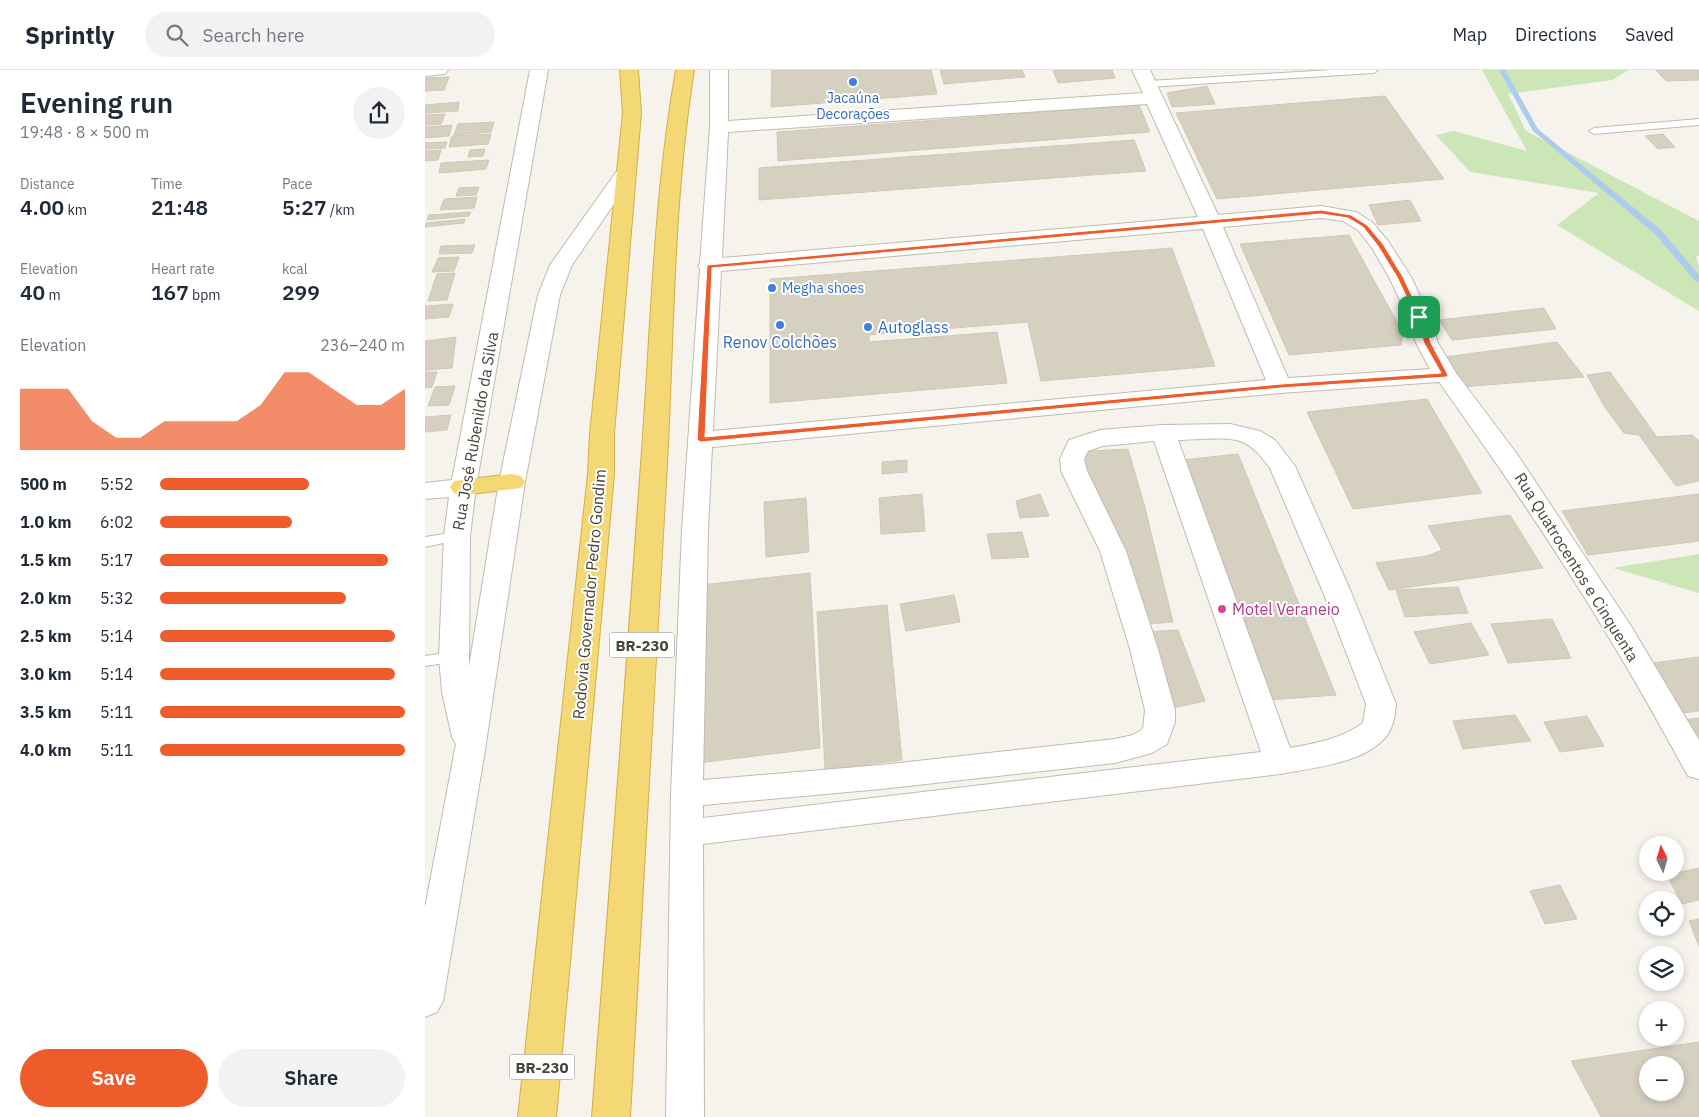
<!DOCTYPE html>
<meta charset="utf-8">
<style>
body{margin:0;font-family:"IBM Plex Sans",sans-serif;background:#f2f2f3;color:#1f2937;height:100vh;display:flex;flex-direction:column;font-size:19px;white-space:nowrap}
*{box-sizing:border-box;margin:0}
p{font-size:16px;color:#747a83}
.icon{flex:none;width:28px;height:28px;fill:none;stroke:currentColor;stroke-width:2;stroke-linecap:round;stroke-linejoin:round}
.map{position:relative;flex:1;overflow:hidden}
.drawer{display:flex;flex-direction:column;background:#fff;width:425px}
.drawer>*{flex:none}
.needle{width:32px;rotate:355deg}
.tools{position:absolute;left:1214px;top:766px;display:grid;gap:10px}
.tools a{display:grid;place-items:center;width:45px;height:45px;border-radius:50%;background:#fff;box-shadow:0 2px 8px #0003;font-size:25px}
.pin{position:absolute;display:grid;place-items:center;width:42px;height:42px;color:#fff;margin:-21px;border-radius:10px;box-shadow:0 2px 8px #0006}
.round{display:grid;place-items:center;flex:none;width:52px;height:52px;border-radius:26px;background:#f2f2f3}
.summary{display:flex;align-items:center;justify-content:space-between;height:85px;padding:0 20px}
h1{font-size:28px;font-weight:600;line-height:38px}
.figures{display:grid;grid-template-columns:repeat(3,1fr);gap:8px;height:85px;padding:5px 20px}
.figures div{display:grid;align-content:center}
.figures b{font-size:21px;font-weight:600}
.figures small{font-size:14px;font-weight:400}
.figures p{font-size:14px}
.chart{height:140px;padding:10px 20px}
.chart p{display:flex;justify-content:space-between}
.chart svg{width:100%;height:90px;margin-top:5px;fill:#ed5c2a;opacity:.7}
.primary-button{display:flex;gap:10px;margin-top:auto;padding:10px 20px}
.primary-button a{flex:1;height:58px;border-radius:30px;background:#ed5c2a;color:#fff;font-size:20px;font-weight:600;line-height:58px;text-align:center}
.primary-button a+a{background:#f2f2f3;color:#1f2937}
ul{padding:0 20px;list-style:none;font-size:16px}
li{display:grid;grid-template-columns:80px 60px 1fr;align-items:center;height:38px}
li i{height:12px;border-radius:6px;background:#ed5c2a}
header{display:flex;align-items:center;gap:30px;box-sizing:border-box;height:70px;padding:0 25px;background:#fff;border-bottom:1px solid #e0e1e3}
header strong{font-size:24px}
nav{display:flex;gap:28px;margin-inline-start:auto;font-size:18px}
.search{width:350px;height:45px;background:#f2f2f3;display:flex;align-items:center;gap:12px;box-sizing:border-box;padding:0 18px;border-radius:28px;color:#747a83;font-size:19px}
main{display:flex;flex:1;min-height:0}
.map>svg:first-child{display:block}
.green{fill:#cce6b7}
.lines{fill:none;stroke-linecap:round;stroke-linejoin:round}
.stream{fill:#accced;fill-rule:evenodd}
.building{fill:#d6d0c1;stroke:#d0c8b5;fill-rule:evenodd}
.lane-casing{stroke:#c0bbae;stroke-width:2}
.street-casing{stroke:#c0bbae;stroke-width:2}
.highway-casing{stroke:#d5af45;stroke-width:2}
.lane{fill:#fff;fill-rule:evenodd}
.street{fill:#fff;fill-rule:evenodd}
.highway{fill:#f5d876;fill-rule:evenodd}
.route{fill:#ed5c2a;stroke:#fff;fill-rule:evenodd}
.shop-dot{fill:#3f7fe0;stroke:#fff;stroke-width:2}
.hotel-dot{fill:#d1479c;stroke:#fff;stroke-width:2}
.labels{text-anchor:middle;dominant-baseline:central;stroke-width:4;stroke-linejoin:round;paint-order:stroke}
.far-shop-label{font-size:14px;fill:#366cbe;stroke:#fff}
.shield{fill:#fff;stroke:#807c74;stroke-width:1}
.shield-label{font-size:15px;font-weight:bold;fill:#494439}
.shop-label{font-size:16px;fill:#366cbe;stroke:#fff;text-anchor:start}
.street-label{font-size:16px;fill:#494439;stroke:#fff}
.hotel-label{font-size:16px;fill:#b23c85;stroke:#fff;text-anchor:start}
</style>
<header>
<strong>Sprintly</strong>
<div class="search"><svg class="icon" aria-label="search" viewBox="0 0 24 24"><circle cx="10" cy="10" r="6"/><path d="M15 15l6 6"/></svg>Search here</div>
<nav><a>Map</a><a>Directions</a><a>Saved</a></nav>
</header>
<main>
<section class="drawer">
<div class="summary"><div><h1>Evening run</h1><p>19:48 · 8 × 500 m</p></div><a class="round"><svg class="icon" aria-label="share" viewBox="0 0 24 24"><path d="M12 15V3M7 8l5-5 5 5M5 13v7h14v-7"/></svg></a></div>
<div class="figures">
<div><p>Distance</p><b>4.00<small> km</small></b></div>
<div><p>Time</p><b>21:48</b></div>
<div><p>Pace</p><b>5:27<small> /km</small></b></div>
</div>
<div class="figures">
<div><p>Elevation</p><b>40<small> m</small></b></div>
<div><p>Heart rate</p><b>167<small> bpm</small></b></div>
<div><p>kcal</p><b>299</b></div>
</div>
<div class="chart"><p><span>Elevation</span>236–240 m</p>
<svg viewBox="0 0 160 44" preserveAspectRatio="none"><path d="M0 44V14L10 14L20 14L30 30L40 38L50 38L60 30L70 30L80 30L90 30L100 22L110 6L120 6L130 14L140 22L150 22L160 14V44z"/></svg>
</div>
<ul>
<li><b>500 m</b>5:52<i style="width:61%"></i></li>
<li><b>1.0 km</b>6:02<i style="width:54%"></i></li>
<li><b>1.5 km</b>5:17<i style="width:93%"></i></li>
<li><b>2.0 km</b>5:32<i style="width:76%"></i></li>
<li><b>2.5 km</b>5:14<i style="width:96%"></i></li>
<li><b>3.0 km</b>5:14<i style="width:96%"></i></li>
<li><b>3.5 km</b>5:11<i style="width:100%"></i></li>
<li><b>4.0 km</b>5:11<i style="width:100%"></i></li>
</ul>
<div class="primary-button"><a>Save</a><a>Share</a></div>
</section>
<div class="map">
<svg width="1274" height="1047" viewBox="0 0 1274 1047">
<rect width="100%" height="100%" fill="#f5f3eb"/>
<path class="green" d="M1057 0H1204L1187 10 1083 24 1101 61 1274 151V186H1271L1274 197V241L1132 155 1174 123 1045 102 1011 65 1029 61 1102 81Z
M1274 484V523L1188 498Z"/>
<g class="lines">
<path class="stream" d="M1074 0H1080L1113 59 1237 161 1274 205V212H1271L1231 165 1108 61Z"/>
</g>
<path class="building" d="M347 0H506L512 24 346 37Z
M515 0H597L600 7 519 14Z
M628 0H687L690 8 633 13Z
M1231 0H1274V10L1241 11Z
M24 7 19 20 0 21V8Z
M782 16 790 34 747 37 742 23Z
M960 26 1019 109 792 129 751 43Z
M34 32 33 41 0 43V35Z
M714 35 725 62 353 91 352 62Z
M20 44 16 54 0 55V45Z
M69 52 66 62 29 65 33 54Z
M27 55 24 66 0 68V57Z
M66 64 63 74 24 77 27 66Z
M1238 64 1250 77 1233 79 1220 66Z
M709 70 721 101 334 130V98Z
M22 72 20 78 0 79V73Z
M60 79 58 86 43 87 45 80Z
M16 80 13 90 0 91V81Z
M64 90 61 99 14 103 16 93Z
M54 117 51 125 31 126 34 118Z
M52 127 49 138 15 140 19 129Z
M985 130 996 151 953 155 944 135Z
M46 142 44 146 2 150 4 145Z
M40 149 39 153 0 157 1 153Z
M924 165 978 263 976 275 864 285 815 174Z
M50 175 47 183 14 184 16 176Z
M747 178 790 296 616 311 603 252 444 265V272L572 262 582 313 345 333V209Z
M34 187 29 201 7 202 13 188Z
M30 203 22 230 3 231 12 204Z
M28 234 24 247 0 249V236Z
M1119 238 1131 259 1027 270 1014 250Z
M31 267 27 298 0 300V271Z
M1132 272 1159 307 1037 317 1020 287Z
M0 302H12L7 317 0 318Z
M1185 302 1232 367 1267 365 1274 371V411L1251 416 1214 365 1199 363 1179 336 1162 305Z
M30 316 24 335 3 336 10 317Z
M1002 329 1057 423 928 439 882 342Z
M26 345 22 360 0 362V347Z
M703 379 719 434 748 552 712 555 649 382Z
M813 384 911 625 844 630 757 390Z
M482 390V402L457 404V392Z
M497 424 500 461 456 464 454 428Z
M615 424 624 446 595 448 591 431Z
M1274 424V471L1163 485 1137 441Z
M381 428 384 482 341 487 339 432Z
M1085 445 1118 498 964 520 951 493 1002 486 1017 480 1003 456Z
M597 462 604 487 567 489 562 464Z
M385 503 395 678 273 693 276 515Z
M1033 517 1043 543 980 547 971 520Z
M529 525 535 552 481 561 475 534Z
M462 535 477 690 400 700 392 542Z
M1127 549 1146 588 1083 593 1066 554Z
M1046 553 1064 585 1005 594 989 562Z
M753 560 780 631 748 638 720 562Z
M1274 587V641L1257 643 1227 593Z
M1090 645 1106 671 1038 679 1028 651Z
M1162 646 1179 676 1135 682 1119 652Z
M1274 648V676L1258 650Z
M1274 798V830L1257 834 1242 805Z
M1135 815 1152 849 1120 854 1105 821Z
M1274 849V876L1264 851Z
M1274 972V1047H1176L1146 991ZM1222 995H1250V1022H1222Z"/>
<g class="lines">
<g class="lane-casing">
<path id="lane" d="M906 0H953L949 3 724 17 720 14 724 11Z
M1274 49V55L1169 64 1164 61 1169 58Z
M32 462 37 463 39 466 37 469 0 477V467Z
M28 582 33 583 35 587 33 591 0 596V586Z"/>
</g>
<g class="street-casing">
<path id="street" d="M0 0H23L20 4 0 6Z
M105 0H123L51 417 45 466 44 597 74 412 113 225 125 195 194 98 201 96 208 98 211 102 147 195 135 225 100 412 60 680 18 931 12 942 0 947V838L31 674 27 667 17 622 14 587 19 466 24 427 0 429V413L27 410Z
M285 0H303V51L718 23 707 0H725L793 145 896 136 931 142 947 152 963 171 986 207 1005 247 1013 273 1031 303 1092 384 1143 461 1206 556 1274 670V709L1263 706C1238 661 1213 615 1186 571 1133 482 1074 396 1014 312L855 323 287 377 283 460 278 710 456 695 690 669 708 665 718 659 720 640 705 579 675 481 636 401 635 389 644 370 675 360 738 355 805 354 835 361 850 370 870 396 926 522 971 634C970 646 968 661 958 670 934 694 887 698 855 704L278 774 279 1047H241L246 724 257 460 275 198 273 196 275 193 285 57ZM722 34 773 147 297 188 303 62ZM896 148 918 151 933 160 947 178 964 207 983 247 991 273 1005 299 863 308 798 157ZM778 159 841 310 288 361 296 201ZM753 370C771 370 805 365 820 373 831 379 838 389 845 398L898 522 941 634 938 653C915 669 892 673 865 678ZM729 371 836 682 278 748V735L456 719 690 693 727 683 742 674 750 652V640L733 579 701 481 662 401 659 389 663 381 678 376Z"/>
</g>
<g class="highway-casing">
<path id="highway" d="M195 0H213L216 43 189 364V404L131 1047H93L163 404 165 364 198 43Z
M251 0H269C248 131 249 262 242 394 230 612 217 829 205 1047H167C184 829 201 612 216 394 226 262 228 131 251 0Z
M87 404 96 406 100 412 96 418 38 425 29 423 25 417 29 411Z"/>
</g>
<use href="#lane" class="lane"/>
<use href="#street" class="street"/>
<use href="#highway" class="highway"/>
</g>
<path class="route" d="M896 140 926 145 942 155 958 174 978 207 997 247 1006 273 1023 305 1022 307 856 318 276 372 272 370 282 195ZM896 144 923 148 938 157 953 176 972 207 991 247 999 273 1016 303 856 314 280 367 287 198Z"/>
<g class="shop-dot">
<circle cx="428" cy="12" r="5"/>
<circle cx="347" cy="218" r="5"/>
<circle cx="355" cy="255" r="5"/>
<circle cx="443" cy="257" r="5"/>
</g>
<circle class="hotel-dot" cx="797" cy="539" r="5"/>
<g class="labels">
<g class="far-shop-label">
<text x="428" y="28">Jacaúna<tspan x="428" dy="16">Decorações</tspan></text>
<text x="357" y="218" text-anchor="start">Megha shoes</text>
</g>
<g class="shield">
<rect x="184.5" y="562.5" width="65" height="25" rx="4"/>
<rect x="84.5" y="984.5" width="65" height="25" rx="4"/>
</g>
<g class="shield-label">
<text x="217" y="575">BR-230</text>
<text x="117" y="997">BR-230</text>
</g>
<g class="shop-label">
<text x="453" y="257">Autoglass</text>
<text x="355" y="272" text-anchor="middle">Renov Colchões</text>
</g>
<g class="street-label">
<text transform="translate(50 361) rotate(-80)">Rua José Rubenildo da Silva</text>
<text transform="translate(1152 497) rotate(58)">Rua Quatrocentos e Cinquenta</text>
<text transform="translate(164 524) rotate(-85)">Rodovia Governador Pedro Gondim</text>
</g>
<g class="hotel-label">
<text x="807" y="539">Motel Veraneio</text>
</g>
</g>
</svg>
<div class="tools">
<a><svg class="needle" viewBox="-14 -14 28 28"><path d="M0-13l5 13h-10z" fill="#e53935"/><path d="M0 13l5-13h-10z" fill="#747a83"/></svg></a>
<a><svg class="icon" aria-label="locate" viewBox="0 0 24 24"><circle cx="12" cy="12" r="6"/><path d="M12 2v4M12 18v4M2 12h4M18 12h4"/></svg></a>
<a><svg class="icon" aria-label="layers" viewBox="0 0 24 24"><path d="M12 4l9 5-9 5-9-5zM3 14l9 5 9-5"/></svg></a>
<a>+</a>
<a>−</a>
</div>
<div class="pin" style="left:994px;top:247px;background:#1e9e55"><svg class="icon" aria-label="arrive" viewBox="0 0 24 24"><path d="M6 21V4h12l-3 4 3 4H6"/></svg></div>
</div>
</main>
